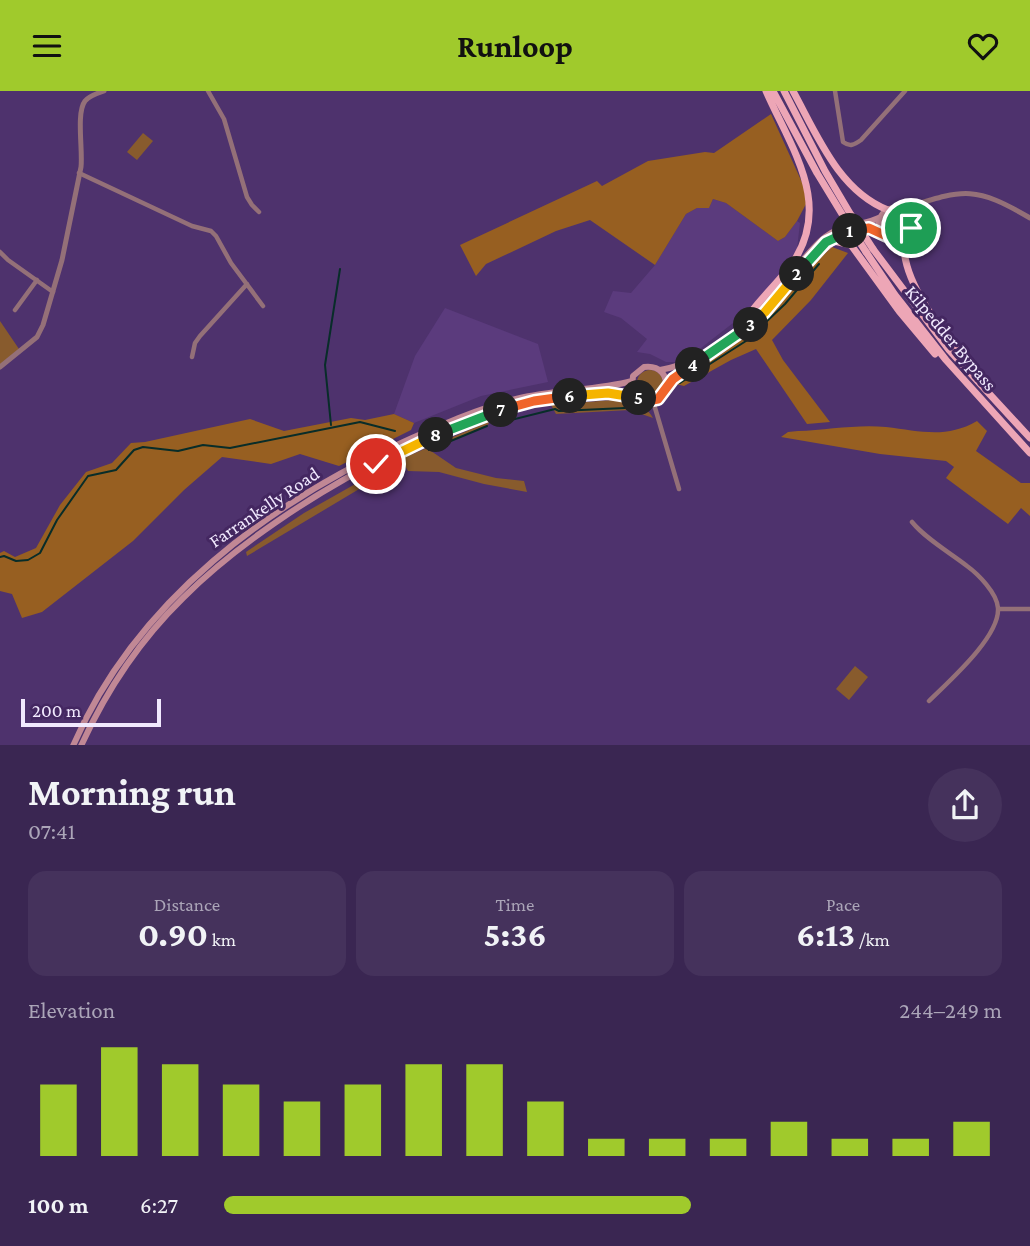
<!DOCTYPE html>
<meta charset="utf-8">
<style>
body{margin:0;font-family:"Crimson Pro",serif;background:#45325c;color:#f1f3f6;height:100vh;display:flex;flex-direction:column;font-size:26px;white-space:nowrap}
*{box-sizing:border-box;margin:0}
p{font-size:23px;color:#aba5b8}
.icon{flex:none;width:38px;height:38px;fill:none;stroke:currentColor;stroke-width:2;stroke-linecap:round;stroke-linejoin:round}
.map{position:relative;height:654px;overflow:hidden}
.side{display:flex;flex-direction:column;background:#3a2652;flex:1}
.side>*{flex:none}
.scale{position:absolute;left:21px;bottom:18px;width:140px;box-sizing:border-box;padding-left:7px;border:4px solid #f1e9fe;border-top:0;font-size:19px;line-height:24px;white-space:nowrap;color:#f1e9fe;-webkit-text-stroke:5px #442761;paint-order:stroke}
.pin{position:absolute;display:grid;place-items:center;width:60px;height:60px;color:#fff;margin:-30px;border:4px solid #fff;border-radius:50%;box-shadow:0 2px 7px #0007}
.km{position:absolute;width:35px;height:35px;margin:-18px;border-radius:50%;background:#222;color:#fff;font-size:19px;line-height:35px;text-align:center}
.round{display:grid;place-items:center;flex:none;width:74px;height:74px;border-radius:37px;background:#45325c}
.head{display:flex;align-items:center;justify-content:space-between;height:119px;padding:0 28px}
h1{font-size:38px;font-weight:700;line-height:52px}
.metrics{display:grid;grid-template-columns:repeat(3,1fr);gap:10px;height:119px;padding:7px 28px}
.metrics div{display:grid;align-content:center;border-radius:18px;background:#45325c;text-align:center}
.metrics b{font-size:35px;font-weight:700}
.metrics small{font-size:19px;font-weight:400}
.metrics p{font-size:19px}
.chart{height:196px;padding:14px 28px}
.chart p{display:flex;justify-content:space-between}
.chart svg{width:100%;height:126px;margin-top:7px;stroke:#a0ca2c;stroke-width:6}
ul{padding:0 28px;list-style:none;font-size:23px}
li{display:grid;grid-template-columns:112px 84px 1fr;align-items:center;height:52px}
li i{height:18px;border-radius:9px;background:#a0ca2c}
header{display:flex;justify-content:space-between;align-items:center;height:91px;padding:0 28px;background:#a0ca2c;color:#111;font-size:32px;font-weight:700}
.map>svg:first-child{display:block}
.built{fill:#5b3b7d}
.green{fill:#885b2d}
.forest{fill:#975f21}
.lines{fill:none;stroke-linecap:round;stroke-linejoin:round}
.stream{stroke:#082d29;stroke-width:2}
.minor{stroke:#947078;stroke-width:4.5}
.tertiary{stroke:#947078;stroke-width:5}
.secondary{stroke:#c18895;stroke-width:6}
.trunk{stroke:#eda6b6;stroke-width:7}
.trunk-bridge{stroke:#eda6b6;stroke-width:7}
.split-1-casing{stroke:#fff;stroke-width:14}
.split-2-casing{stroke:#fff;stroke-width:14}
.split-3-casing{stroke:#fff;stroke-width:14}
.split-4-casing{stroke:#fff;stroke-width:14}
.split-5-casing{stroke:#fff;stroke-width:14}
.split-6-casing{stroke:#fff;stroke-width:14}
.split-7-casing{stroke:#fff;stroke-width:14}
.split-8-casing{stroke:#fff;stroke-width:14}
.split-9-casing{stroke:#fff;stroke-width:14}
.split-1{stroke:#f0652b;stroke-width:9}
.split-2{stroke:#22a559;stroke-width:9}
.split-3{stroke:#f5b400;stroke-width:9}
.split-4{stroke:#22a559;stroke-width:9}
.split-5{stroke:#f0652b;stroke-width:9}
.split-6{stroke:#f5b400;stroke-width:9}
.split-7{stroke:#f0652b;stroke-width:9}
.split-8{stroke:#22a559;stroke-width:9}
.split-9{stroke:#f5b400;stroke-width:9}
.labels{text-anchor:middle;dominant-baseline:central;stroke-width:6;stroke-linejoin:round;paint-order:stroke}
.street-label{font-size:19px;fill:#f1e9fe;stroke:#442761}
</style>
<header><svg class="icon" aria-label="menu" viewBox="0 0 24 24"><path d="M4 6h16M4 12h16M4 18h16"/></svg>Runloop<svg class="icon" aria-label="heart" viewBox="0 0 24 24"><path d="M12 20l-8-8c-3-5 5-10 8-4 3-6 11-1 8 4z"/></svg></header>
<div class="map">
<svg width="1030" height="655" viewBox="0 0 1030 655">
<rect width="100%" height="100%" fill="#4e326d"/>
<path class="built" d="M713 108 726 112 778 150 785 146 797 130 800 132 797 158 782 181 742 225 692 264 675 271H666L650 263 637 261 647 248 621 227 604 221 613 200 631 202 655 174 686 123 697 117H709Z
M445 217 538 253 548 291 481 305 414 332 394 323 415 265Z"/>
<path class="green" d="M143 42 153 50 137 69 127 61Z
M0 230 19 258 0 274Z
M637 292a13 13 0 1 1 26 0a13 13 0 1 1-26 0Z
M612 309C628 310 645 312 653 327L630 319 556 323 551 314Z
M488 331 489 333 431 360 456 377 496 387 524 390 527 401 484 393 439 381 408 380 401 368Z
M396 370 404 379 381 385 247 465 246 461 304 422Z
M855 575 868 586 849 609 836 598Z"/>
<path class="forest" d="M771 23 805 98 806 113 797 130 785 146 778 150 726 112 713 108 709 117H697L686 123 655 174 590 129 556 140 486 173 476 185 460 154 597 90 602 95 648 70 705 61 714 62Z
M832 156 848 162 811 209 772 249 783 269 830 331 807 333 756 258 731 269 684 295 676 293C699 275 726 262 748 243 779 216 802 183 832 156Z
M394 323 414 332 411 339 339 375 300 363 271 373 222 366 184 399 133 450 42 521 22 527 12 503 0 500V462L4 460 15 466 36 457 60 414 86 381 112 372 131 352 145 351 250 328 284 340 351 327 365 329Z
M977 330 987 340 976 360 1021 392H1030V425L1021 417 1008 433 946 387 954 376 946 370 880 363 781 346 788 341 798 340C826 339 858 333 886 336 920 340 946 348 977 330Z"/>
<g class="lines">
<path class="stream" d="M680 292 746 250 785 213 819 173
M495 333 555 318 559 320 625 317
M331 334 325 274 340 178
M429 359 487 335
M0 466 4 465 16 470 28 469 40 462 57 429 88 385 116 379 134 359 143 356 178 360 203 354 230 357 360 331 395 340"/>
<path class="minor" d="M208 0 224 28 247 106 252 114 259 121
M835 0 843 51C850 56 854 54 861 49L905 0
M79 82 192 135 211 140 216 145 231 172 263 215
M0 161 8 169 53 201
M15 219 37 189
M192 266 195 252 200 245 247 193
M653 310 679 398
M912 431C926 448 949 461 967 475 978 483 997 502 998 517 1000 546 948 591 929 610
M998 518H1030"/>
<path class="tertiary" d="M901 118C963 99 972 93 1030 127
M910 126 921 113
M0 276 37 246 43 234 62 169 81 76C83 59 76 22 85 10 89 5 98 2 104 0"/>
<path class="secondary" d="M879 133a16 16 0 1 1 32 0a16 16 0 1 1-32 0Z
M814 163C833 144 855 133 882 141
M660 279C710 271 757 223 789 186 801 172 811 157 825 146 842 133 863 135 881 126
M665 299C669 284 659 274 644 276L633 285 632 296 637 306 647 310 658 308 673 288 732 249 765 221 807 171
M73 655C136 509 271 410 412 347 446 332 480 317 516 308 555 298 595 300 632 290
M81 655C106 600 140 549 183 507 280 410 497 285 637 306"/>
<path class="trunk" d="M773 0 817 82 845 128
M784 0 825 80 851 124
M793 0C817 44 839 100 888 119
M905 146C896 188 952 253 977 284
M873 158 949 259 1030 347
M866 161 895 204 946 269 1030 362
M804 175 834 150 851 154 899 220 935 263
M740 236C754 214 773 197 789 177 835 116 792 59 766 0"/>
<path class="trunk-bridge" d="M851 124 873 158
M845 128 866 161"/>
</g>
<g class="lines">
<g class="split-1-casing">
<path id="split-1" d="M850 140 869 137 895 149 905 146 911 137"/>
</g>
<g class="split-2-casing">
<path id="split-2" d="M797 183 826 151 850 140"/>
</g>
<g class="split-3-casing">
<path id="split-3" d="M751 234 765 221 797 183"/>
</g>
<g class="split-4-casing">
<path id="split-4" d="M693 274 751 234"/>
</g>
<g class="split-5-casing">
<path id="split-5" d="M639 307 647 310 658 308 673 288 693 274"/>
</g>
<g class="split-6-casing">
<path id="split-6" d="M570 305 608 302 639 307"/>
</g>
<g class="split-7-casing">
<path id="split-7" d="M501 319 534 310 570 305"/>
</g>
<g class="split-8-casing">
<path id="split-8" d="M436 344 501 319"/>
</g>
<g class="split-9-casing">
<path id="split-9" d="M376 373 436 344"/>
</g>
<use href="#split-1" class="split-1"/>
<use href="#split-2" class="split-2"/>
<use href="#split-3" class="split-3"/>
<use href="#split-4" class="split-4"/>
<use href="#split-5" class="split-5"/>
<use href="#split-6" class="split-6"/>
<use href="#split-7" class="split-7"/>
<use href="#split-8" class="split-8"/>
<use href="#split-9" class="split-9"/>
</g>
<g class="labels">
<g class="street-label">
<text transform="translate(951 247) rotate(50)">Kilpedder Bypass</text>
<text transform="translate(264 416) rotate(-34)">Farrankelly Road</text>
</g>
</g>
</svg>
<div class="scale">200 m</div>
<div class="pin" style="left:911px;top:137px;background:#1e9e55"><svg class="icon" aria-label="arrive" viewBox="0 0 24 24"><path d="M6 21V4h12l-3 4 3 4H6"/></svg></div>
<div class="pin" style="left:376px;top:373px;background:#d93025"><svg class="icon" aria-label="check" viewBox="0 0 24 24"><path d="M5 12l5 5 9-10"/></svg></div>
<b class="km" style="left:850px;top:140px">1</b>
<b class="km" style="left:797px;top:183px">2</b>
<b class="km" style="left:751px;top:234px">3</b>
<b class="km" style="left:693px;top:274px">4</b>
<b class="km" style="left:639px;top:307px">5</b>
<b class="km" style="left:570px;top:305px">6</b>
<b class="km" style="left:501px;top:319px">7</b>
<b class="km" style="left:436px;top:344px">8</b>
</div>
<section class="side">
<div class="head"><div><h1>Morning run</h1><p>07:41</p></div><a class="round"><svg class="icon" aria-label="share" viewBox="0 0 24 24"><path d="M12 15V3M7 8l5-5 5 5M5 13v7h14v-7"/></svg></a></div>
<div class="metrics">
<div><p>Distance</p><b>0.90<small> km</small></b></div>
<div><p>Time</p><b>5:36</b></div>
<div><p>Pace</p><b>6:13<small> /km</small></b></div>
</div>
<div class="chart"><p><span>Elevation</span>244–249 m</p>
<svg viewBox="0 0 160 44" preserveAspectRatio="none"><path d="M5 44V19M15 44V6M25 44V12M35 44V19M45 44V25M55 44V19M65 44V12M75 44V12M85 44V25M95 44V38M105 44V38M115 44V38M125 44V32M135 44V38M145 44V38M155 44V32"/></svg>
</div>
<ul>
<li><b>100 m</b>6:27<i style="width:60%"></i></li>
</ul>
</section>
